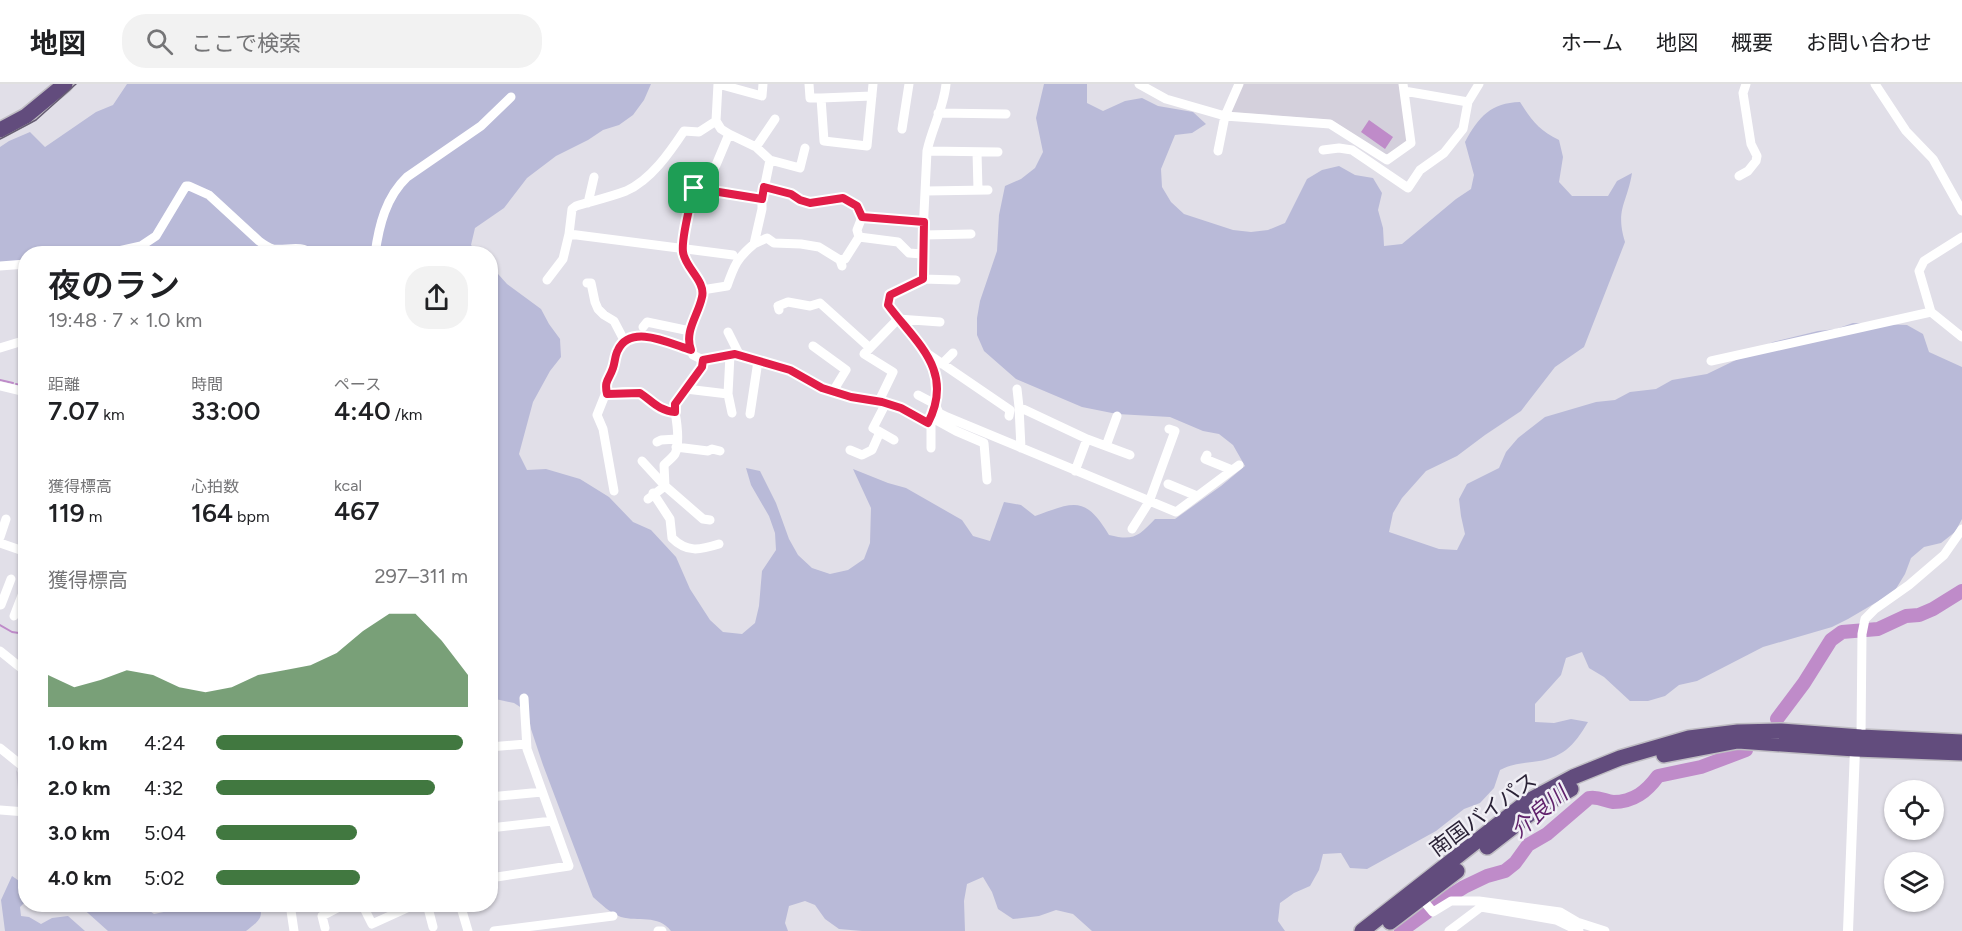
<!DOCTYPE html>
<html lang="ja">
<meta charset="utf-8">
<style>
body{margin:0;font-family:Figtree,"Noto Sans JP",sans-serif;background:#f2f2f2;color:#202124;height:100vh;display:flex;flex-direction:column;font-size:22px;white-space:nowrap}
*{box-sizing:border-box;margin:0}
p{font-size:20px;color:#757577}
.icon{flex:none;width:33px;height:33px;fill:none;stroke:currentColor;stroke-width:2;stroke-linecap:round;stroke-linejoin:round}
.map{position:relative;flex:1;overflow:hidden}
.panel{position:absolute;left:18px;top:162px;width:480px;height:666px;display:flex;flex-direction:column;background:#fff;border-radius:24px;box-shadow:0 2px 4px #0004}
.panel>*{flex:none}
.controls{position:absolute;left:1884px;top:696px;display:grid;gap:12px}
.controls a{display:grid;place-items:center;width:60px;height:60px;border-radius:50%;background:#fff;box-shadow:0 2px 4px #0004;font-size:30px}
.pin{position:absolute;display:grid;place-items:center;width:51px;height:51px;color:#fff;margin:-26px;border-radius:12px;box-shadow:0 3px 9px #0006}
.round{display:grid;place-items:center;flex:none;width:63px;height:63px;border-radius:24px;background:#f2f2f2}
.headline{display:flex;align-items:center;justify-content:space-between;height:102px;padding:0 30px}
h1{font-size:33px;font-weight:600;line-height:45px}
.metrics{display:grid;grid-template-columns:repeat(3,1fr);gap:9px;height:102px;padding:6px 30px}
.metrics div{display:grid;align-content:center}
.metrics b{font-size:26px;font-weight:600}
.metrics small{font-size:16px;font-weight:400}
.metrics p{font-size:16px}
.chart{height:168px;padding:12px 30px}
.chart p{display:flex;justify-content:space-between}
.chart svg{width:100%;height:108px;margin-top:6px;fill:#417840;opacity:.7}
ul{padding:0 30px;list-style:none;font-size:20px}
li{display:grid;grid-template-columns:96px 72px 1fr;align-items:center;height:45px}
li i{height:15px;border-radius:8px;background:#417840}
header{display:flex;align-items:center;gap:36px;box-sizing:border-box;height:84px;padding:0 30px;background:#fff;border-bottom:2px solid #e0e0e0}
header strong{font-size:28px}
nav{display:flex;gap:33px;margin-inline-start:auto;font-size:21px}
.search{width:420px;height:54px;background:#f2f2f2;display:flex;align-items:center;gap:15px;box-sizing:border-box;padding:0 21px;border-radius:24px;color:#757577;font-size:22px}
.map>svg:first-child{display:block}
.built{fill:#d4d0dc}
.green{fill:#b9bad8}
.water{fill:#bf8bc9}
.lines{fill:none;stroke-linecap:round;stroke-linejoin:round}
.stream{stroke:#bf8bc9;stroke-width:2}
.river{stroke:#bf8bc9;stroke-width:14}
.trunk-casing{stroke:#bfbdc3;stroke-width:18}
.minor{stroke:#fff;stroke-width:9}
.tertiary{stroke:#fff;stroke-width:10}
.trunk{stroke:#624c7d;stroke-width:15}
.tram{stroke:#655c72;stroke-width:1.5}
.route-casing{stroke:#fff;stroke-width:12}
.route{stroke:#e11d48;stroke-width:8}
.labels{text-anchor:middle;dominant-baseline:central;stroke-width:5;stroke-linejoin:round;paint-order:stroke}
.street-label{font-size:21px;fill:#2a2236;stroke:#f0eff5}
.water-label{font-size:22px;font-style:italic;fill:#61226c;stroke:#f0eff5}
</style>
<header>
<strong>地図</strong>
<div class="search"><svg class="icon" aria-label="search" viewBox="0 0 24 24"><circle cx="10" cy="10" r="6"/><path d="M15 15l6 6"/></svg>ここで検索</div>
<nav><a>ホーム</a><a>地図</a><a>概要</a><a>お問い合わせ</a></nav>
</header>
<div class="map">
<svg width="1962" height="847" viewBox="0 0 1962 847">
<rect width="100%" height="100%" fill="#e1dfe8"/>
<path class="built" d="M1242 0H1399L1407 57 1386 72 1332 36 1231 28Z
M16 686 20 691 25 689V721L18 706Z"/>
<path class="green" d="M127 0H651L644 16 633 31 619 41 603 46 588 56 556 72 527 94 504 124 475 144 471 161 478 169 26 170 25 177 0 179V63L9 57 30 48 45 63 96 28 113 21Z
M1044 0H1087V19L1103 27 1125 17 1142 14 1158 22 1193 28 1206 40 1192 49 1175 51 1161 85 1162 103 1171 118 1184 130 1233 146 1251 148 1268 146 1285 139 1307 95 1322 86 1339 82 1355 91 1373 94 1382 109 1378 126 1383 144 1384 162 1402 160 1456 115 1471 105 1474 91 1465 58C1479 32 1491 19 1520 18 1532 37 1539 46 1559 56L1563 73 1559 98 1572 112H1608L1617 97 1632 89C1627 120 1615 125 1625 158L1584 263 1555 283 1521 327 1485 351 1457 372 1426 387 1402 414 1393 429 1389 448 1439 465 1457 466 1465 450 1461 432 1459 415 1467 400 1499 384 1506 368 1518 354 1545 333 1596 318 1615 316 1630 308 1656 305 1672 296 1707 290 1773 258 1818 247 1836 245 1853 239 1907 241 1923 250 1929 268 1962 283V435L1955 448 1941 459 1924 463 1911 474 1905 490 1894 508 1848 535 1832 543 1763 563 1697 597 1679 601 1665 612 1648 617H1630L1604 593 1589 584 1582 568 1566 574 1561 591 1535 620V638L1554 639 1571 635 1588 638C1574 662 1562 675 1532 678 1518 680 1513 680 1500 686L1494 704 1480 719 1464 725 1436 747 1367 785 1350 784 1341 769 1323 770 1319 786 1310 802 1294 809 1280 819 1278 837 1285 847H1092L1073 830 1056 826 1039 832 1013 835 998 825 992 808 983 793 967 800 964 817 965 847H862L839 845 825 835 815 821 805 817 789 822 785 839 788 847H671C658 830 638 838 621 833 610 829 601 820 593 813L543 681 531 645 528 628 514 619 491 614 490 181 507 200 541 225 549 240 560 255 561 273 550 287 533 318 519 370 527 386 546 385 580 395 609 413 633 438 651 446 676 473 690 505 710 536 723 548 742 550 755 539 759 522 762 487 776 466 775 449 769 432 751 401 746 384 760 387 776 419 789 455 798 471 812 484 830 490 848 486 864 475 870 459 871 424 853 385 888 399 906 404 962 436 973 452 990 457 1004 418 1021 421 1035 432C1074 418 1085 411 1109 451 1133 457 1138 453 1155 435H1175L1221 402 1245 382 1233 361 1219 350 1203 347 1170 333 1117 330 1082 323 1016 295 984 267 977 251V234L980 217 997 167 999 131 1005 102 1021 95 1035 84 1043 68 1036 34Z
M12 792 25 801V818L20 823 21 832 29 833 41 840 52 834 68 832 85 847H5L1 816Z
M79 821H146L147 825 154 830 178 825 177 821H258C266 833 256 839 246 847H108Z"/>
<path class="water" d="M1369 36 1393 53 1385 65 1361 48Z"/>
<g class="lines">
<path class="stream" d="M0 296 13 299
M16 300 26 303
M0 541 12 548 26 550"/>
<path class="river" d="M1777 635 1804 599 1831 556 1842 548 1878 545 1906 532 1919 531 1933 525 1962 507
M1432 823 1464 803 1487 792 1505 787 1515 779 1528 761 1547 750 1589 714C1598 712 1605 717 1613 718 1634 718 1647 707 1658 692L1701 683 1746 666
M1401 847 1427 828"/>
<g class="trunk-casing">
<path id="trunk" d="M0 46 26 32 65 0
M1664 671 1738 657 1855 665 1962 669
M1487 763 1535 726 1571 705
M1390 838 1457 787
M1362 847 1528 717 1573 693 1620 674 1689 654 1738 648 1781 647 1861 653 1962 658"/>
</g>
<path class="minor" d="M718 0 716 37 721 45 729 50 756 63 770 76 762 115V125L754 160 767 154 774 159 801 160 819 163 840 176 842 182
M718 0 762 12 763 0
M809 0 810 14H821L824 57 867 62 873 0
M1139 0 1166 15 1225 32 1330 40 1387 76 1411 59 1403 0
M1875 0 1906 47 1933 75 1962 127
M1404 7 1468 18
M821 14 872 12
M938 29 1006 30
M716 37 699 48 684 47C670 68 651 96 626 107 610 113 593 117 576 122L572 125 569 150 733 171
M902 45 909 0
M729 50 716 81 711 86 696 92C694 108 680 157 683 169 687 184 703 195 703 210 703 214 700 219 698 223 692 240 685 254 693 271L703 276 735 270 790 286 822 304 851 313 882 318 901 324 928 339C955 286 916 259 888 221L889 211 923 195 924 178 922 170 927 67C932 44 944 23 946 0
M756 63 775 35
M1323 66 1339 64 1352 66 1408 104 1420 86 1444 69 1463 45 1468 18 1479 0
M927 67 998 68
M1218 67 1225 32 1239 0
M977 68 978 106
M770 76 800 84 805 64
M1739 92 1748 87 1756 77 1757 72 1751 60 1743 9 1746 0
M694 103 762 115
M764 103 791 110 800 116 810 119 843 114 857 122 862 133 924 138
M926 107 988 106
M588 119 594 93
M862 133 857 146 859 153 898 158 909 169 922 170
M924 151 971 150
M1962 153 1924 177 1919 187 1931 228 1962 253
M98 170 114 168 141 162 156 152 186 102H189L209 111 259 157C263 160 267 163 273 165 286 167 301 160 312 170
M375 170C379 141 386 113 407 93L481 42 511 13
M840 176 845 175 859 153
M0 182 26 180
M923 195 956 196
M547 196 563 175 569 150
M587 199H591L595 218 598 225 604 231 614 237 625 258
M702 206 727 202C734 182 737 174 754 160
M779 226 778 222 788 218 810 222 820 219 870 264
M643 243 647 238 690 247
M728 248 740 272
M813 262 846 286 835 304 842 311
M0 264 26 256
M928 270 1010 326 1009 332
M1711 277 1931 228
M942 280 953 269
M0 302 26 308
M686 305 728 310 730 271
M1017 305 1019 323
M607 310C604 296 609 296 613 284 615 278 615 271 618 266 631 239 671 260 691 266
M728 310 732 329
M918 311 935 320 939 329 947 333 1176 428 1239 381
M879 317 893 288 864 270 898 235 940 238
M886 319 873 344 894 356
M939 329 936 336 956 347 984 359 987 396
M750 330 758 277
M931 340V364
M657 358 661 356 677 355
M1106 362 1117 332
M676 363 708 367 712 365 720 367
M1021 364 1019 323 1087 355 1130 371
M850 366 862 371 872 366 880 348
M1207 371 1205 375 1232 386
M642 377 665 402 703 435 710 436
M1075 387 1087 355
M1168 400 1197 412
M614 407 603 345 597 331 605 311C614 308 631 306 640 309 655 314 654 326 675 328V320L702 283 703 276
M653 409 670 435 672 454C687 469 700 466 719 460
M648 415 665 402 664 381C667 378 672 374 675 370 680 359 677 339 675 328
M1132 445 1149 418 1175 347 1169 345
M0 453 6 435
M0 459 26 468
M1 521 11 495
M14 532 26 501
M0 567 26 588
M1861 653 1862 550 1865 535 1875 525 1909 501 1944 471 1962 445
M490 663 526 660
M0 664 26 685
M490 713 542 708
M0 726 26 728
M490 744 552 737
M490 794 569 782 527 665 524 614
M1422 815 1433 828 1451 817H1479L1560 828 1577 838 1605 847
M290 820 294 847
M362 820 372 840 416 820
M427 820 433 843
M460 820 468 847
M325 844 322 832 345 820
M494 847 613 832
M658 847H662
M1449 847 1481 823 1556 836 1579 847"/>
<path class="tertiary" d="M1848 847 1855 665 1858 659"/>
<use href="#trunk" class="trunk"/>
<path class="tram" d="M0 55 36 36 76 0"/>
</g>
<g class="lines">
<g class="route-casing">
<path id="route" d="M764 103 791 110 800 116 810 119 843 114 857 122 862 133 924 138 923 195 890 211 888 221C916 259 955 286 928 339L901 324 882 318 851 313 822 304 790 286 735 270 703 276 702 283 675 320V328C659 327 652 317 640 309L607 310C604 296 609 296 613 284 615 278 615 271 618 266 631 239 671 260 691 266 684 247 698 232 702 213 706 197 685 184 683 168 681 153 691 119 694 104L762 115Z"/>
</g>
<use href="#route" class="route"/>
</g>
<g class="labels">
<g class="street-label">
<text transform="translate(1483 730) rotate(-36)">南国バイパス</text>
</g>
<g class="water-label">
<text transform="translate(1539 728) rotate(-40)">介良川</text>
</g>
</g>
</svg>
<div class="controls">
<a><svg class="icon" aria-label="locate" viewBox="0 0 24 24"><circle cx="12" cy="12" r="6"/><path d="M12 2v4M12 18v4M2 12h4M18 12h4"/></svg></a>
<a><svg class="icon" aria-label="layers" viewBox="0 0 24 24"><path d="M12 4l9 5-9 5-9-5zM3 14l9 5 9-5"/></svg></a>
</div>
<div class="pin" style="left:694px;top:104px;background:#1e9e55"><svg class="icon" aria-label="arrive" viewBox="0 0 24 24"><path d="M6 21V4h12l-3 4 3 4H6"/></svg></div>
<section class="panel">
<div class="headline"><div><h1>夜のラン</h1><p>19:48 · 7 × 1.0 km</p></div><a class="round"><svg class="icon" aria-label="share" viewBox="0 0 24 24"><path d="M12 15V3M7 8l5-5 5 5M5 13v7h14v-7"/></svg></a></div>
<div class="metrics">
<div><p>距離</p><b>7.07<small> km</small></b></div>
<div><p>時間</p><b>33:00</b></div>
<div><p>ペース</p><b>4:40<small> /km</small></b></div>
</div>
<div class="metrics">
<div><p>獲得標高</p><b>119<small> m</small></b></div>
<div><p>心拍数</p><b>164<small> bpm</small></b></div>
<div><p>kcal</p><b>467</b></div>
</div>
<div class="chart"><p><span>獲得標高</span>297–311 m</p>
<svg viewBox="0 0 160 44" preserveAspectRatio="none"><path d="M0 44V31L10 36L20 33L30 29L40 31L50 36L60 38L70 36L80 31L90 29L100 27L110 22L120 13L130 6L140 6L150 17L160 31V44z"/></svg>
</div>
<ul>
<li><b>1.0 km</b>4:24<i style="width:98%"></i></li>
<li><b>2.0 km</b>4:32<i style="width:87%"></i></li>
<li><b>3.0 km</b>5:04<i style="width:56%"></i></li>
<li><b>4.0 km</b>5:02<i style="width:57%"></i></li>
</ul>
</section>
</div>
